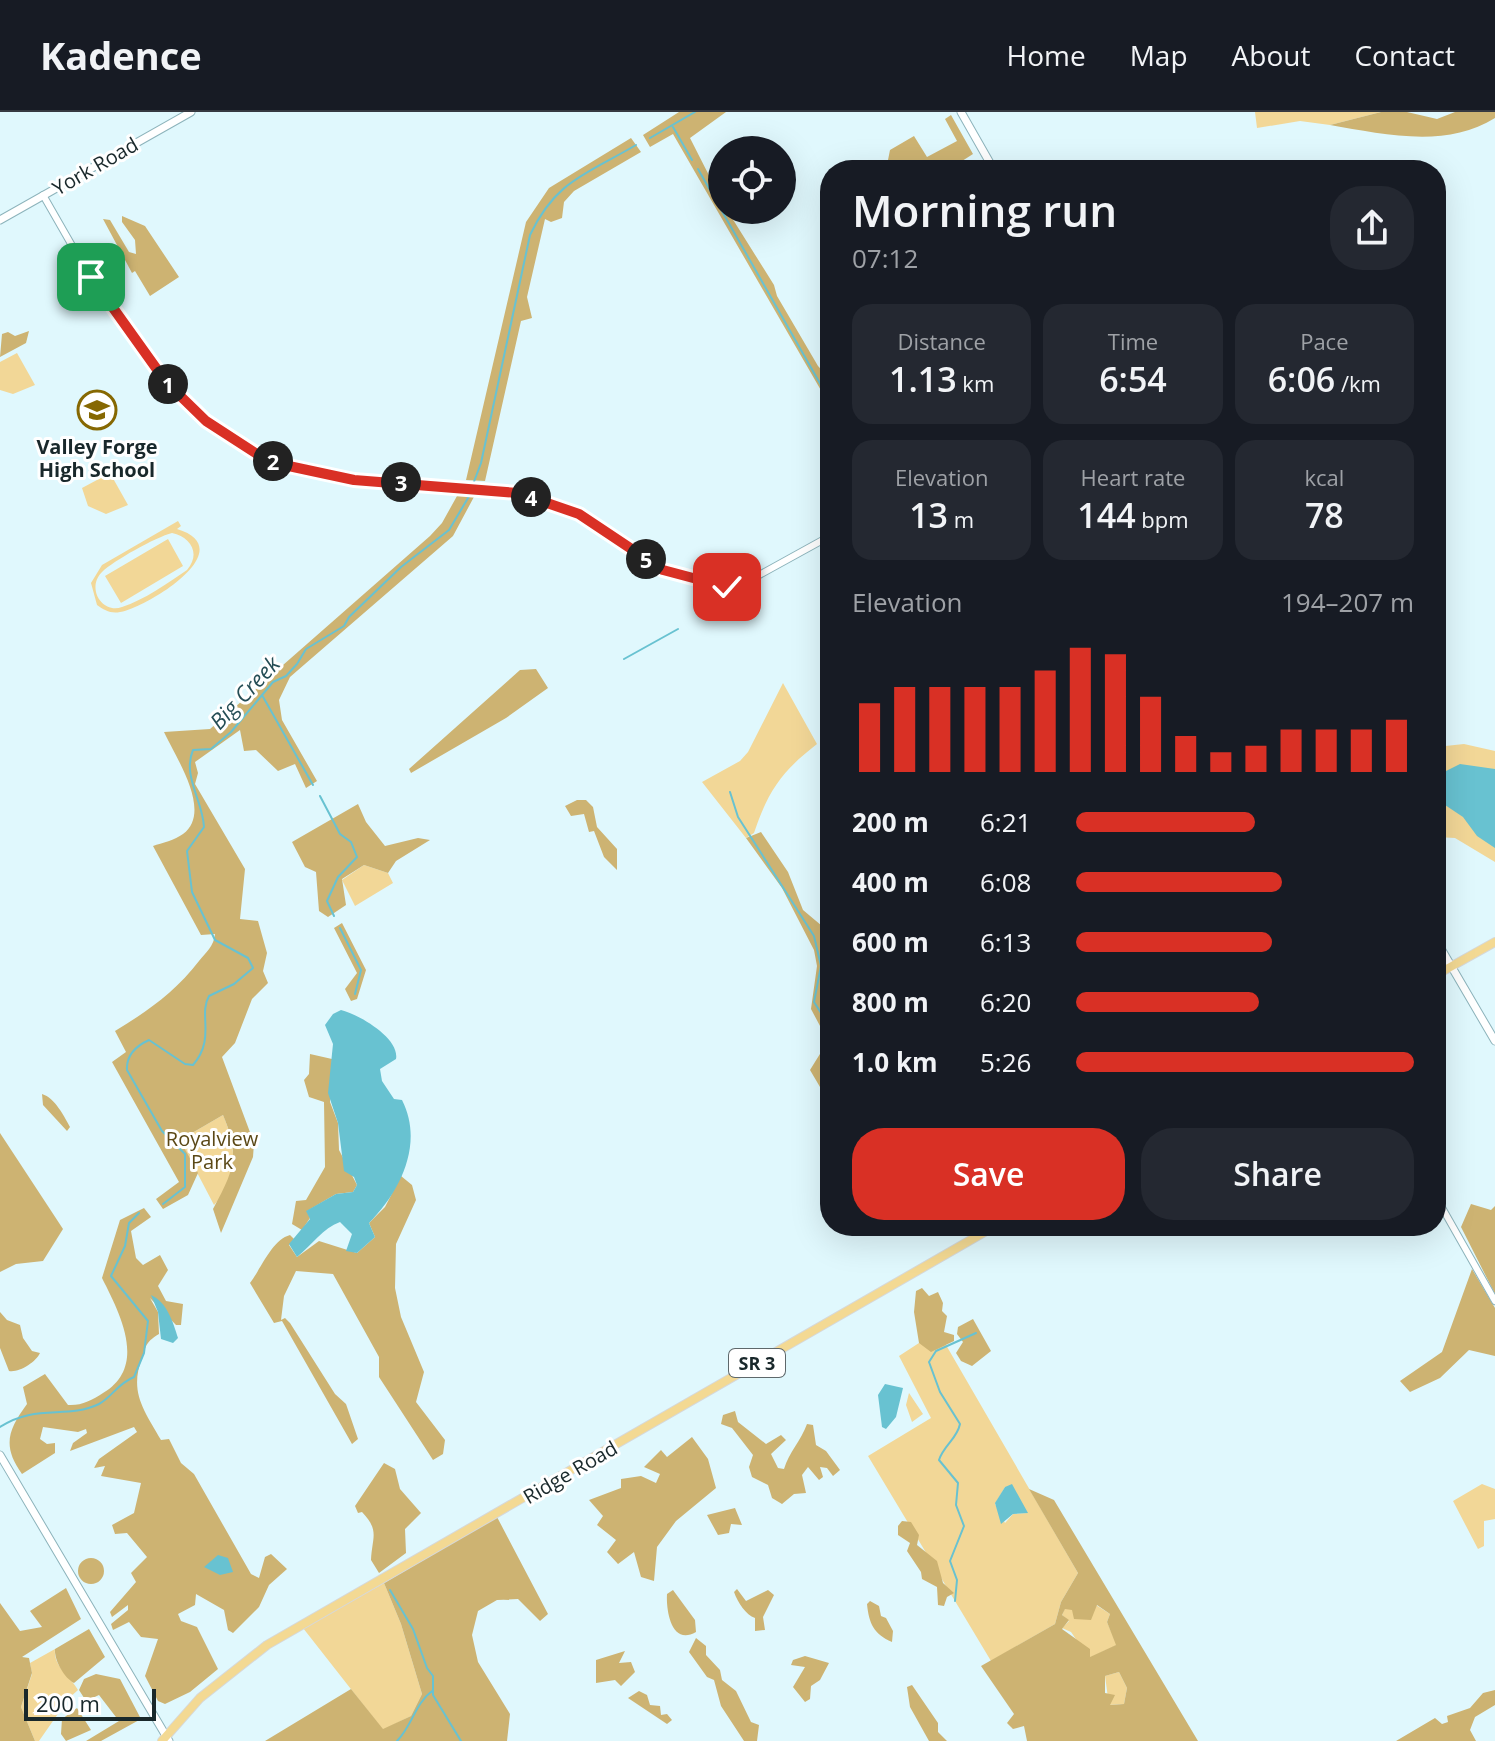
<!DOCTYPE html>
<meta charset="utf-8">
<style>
body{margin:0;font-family:"Open Sans",sans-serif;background:#242831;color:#f1f3f6;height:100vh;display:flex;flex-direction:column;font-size:30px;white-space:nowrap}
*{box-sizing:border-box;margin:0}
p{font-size:26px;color:#9ea1a6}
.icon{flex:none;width:44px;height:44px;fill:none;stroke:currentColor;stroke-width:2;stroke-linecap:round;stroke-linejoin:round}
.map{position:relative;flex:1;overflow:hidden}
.details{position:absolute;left:820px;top:48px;width:626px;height:1076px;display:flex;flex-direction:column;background:#171b24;border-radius:32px;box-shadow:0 8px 32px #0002}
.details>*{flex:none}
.buttons{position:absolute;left:708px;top:24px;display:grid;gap:16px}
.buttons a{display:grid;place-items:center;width:88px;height:88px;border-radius:50%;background:#171b24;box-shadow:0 8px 32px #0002;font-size:40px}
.scale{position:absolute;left:24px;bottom:20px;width:132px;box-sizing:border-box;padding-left:8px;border:4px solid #19282b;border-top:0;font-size:22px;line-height:28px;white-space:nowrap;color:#19282b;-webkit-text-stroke:6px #fff;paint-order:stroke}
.pin{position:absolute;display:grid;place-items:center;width:68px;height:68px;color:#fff;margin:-34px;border-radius:16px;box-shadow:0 4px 12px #0006}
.km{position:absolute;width:40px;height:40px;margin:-20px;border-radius:50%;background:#222;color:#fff;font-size:22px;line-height:40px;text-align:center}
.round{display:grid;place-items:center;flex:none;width:84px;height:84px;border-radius:32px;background:#242831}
.overview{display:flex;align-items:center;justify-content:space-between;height:136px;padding:0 32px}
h1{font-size:44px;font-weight:600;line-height:60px}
.stats{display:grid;grid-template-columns:repeat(3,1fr);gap:12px;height:136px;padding:8px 32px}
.stats div{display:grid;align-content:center;border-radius:20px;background:#242831;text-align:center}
.stats b{font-size:34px;font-weight:600}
.stats small{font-size:22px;font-weight:400}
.stats p{font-size:22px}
.chart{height:224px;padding:16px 32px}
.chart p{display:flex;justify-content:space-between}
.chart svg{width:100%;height:144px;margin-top:8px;stroke:#d93025;stroke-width:6}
.cta{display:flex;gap:16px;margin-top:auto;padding:16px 32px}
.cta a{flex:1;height:92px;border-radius:32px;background:#d93025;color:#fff;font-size:32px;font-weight:600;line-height:92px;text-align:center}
.cta a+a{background:#242831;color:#f1f3f6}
ul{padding:0 32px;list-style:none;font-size:26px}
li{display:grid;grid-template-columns:128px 96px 1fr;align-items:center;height:60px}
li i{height:20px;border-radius:10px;background:#d93025}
header{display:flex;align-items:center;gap:48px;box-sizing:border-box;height:112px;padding:0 40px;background:#171b24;border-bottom:2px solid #363941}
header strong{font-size:38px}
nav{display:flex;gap:44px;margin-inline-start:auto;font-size:28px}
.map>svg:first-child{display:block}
.green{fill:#f2d797;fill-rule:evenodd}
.forest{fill:#cdb372;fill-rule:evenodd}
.water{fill:#68c2d1}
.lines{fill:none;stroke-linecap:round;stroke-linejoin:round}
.stream{stroke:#68c2d1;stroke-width:2}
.tertiary-casing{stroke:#8cb3bb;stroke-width:8}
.secondary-casing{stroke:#8cb3bb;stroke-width:9}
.primary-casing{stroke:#d6d8d9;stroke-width:10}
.tertiary{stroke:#fff;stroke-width:6}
.secondary{stroke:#fff;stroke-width:7}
.primary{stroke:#f3d993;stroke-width:8}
.route-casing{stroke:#fff;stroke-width:16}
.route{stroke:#d93025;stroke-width:10}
.labels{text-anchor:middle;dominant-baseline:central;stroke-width:6;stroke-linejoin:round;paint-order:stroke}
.shield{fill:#fff;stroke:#5e686b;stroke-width:2}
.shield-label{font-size:18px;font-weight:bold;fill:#19282b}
.street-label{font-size:20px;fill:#19282b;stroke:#fff}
.poi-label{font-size:20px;font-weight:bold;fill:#19282b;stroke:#fff}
.park-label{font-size:20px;fill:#5b4816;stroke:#fff}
.water-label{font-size:22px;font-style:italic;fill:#244d55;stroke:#fff}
</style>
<header>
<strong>Kadence</strong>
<nav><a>Home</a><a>Map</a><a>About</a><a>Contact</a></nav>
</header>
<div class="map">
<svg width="1495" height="1629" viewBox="0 0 1495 1629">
<rect width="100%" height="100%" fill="#e0f8fd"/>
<path class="green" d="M1255 0H1381L1330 13 1300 9 1257 16Z
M17 241 35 273 13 282 0 278V250Z
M110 361 128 393 106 402 88 394 82 376Z
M178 409 181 414 177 417C243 437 146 496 120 500 111 502 104 498 97 493L91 471 102 453ZM172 421C191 425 201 442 187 458 168 471 144 488 122 495 102 502 86 476 102 460 113 449 156 425 172 421Z
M168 427 183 454 121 491 105 464Z
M783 571 817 632C782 659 768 679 754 721L746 726 702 670 740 649 748 640Z
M1464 632 1495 639V750L1455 726 1436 725V635Z
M364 753 388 761 393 771 355 794 342 768Z
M223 1003C236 1033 240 1067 214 1093L180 1028Z
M919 1231 946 1233 1078 1461 1061 1490 1055 1512 991 1549 868 1344 931 1306 899 1244ZM1005 1375 1027 1401 1013 1402 1005 1411 995 1392Z
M909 1281 923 1302 912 1310 906 1293Z
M1482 1372 1495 1377V1407L1484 1409V1434L1478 1437 1453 1389Z
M384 1471 401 1512 422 1582 411 1604 383 1618 303 1516Z
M1096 1493 1110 1502 1107 1510 1117 1533 1089 1546 1071 1520 1062 1516 1069 1509 1062 1503 1065 1496Z
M55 1537C53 1555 71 1565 78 1578L69 1586 39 1629H35L21 1595 32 1562 30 1551Z
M1119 1560 1127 1576 1124 1592 1109 1593 1105 1564Z"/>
<path class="forest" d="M679 0H726L690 26 722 89V98H727L774 173 777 184 818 254 830 267V294L673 22 650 35 643 23Z
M1381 0H1407L1437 7 1455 0H1495V6C1446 37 1383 22 1330 13Z
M951 3 973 42 948 58H886L890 38 914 24 927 45 957 29 945 7Z
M631 26 641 40 574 79 564 90 562 106 551 110 545 107 527 185 532 206 521 209 485 369 466 368 526 110 549 76Z
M122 104 145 114 179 165 150 184 135 159 132 161 103 107 110 108 129 140 136 142 135 128 122 110Z
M29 219 26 231 0 245 2 222 8 220 15 224Z
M475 383 453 424 290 565 279 588 282 608 317 669 306 676 295 652 278 659 256 638 244 639 240 618 195 650 198 661 195 672 245 757 240 807 258 809 267 841 263 859 268 871 252 887 235 931 222 945 254 1031 253 1045 221 1121 213 1097C233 1059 241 1045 223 1003L180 1028 198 1061 188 1083 163 1097 156 1087 179 1070 112 950 126 940 115 919C148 899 175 880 199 849 206 840 214 834 215 822L201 823 153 734C162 731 175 728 183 722 213 700 176 646 164 620L210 617 430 424 442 411 457 384Z
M536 557 548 576 506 606 411 661 409 657 520 558Z
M577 688H586L593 695 597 715 617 737V758L604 745 594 719 589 720 584 702 571 704 565 694Z
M358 692 366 710 385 734 418 726 430 728 396 749 388 761 364 753 342 767 346 793 328 805 319 799 316 760 305 755 292 730Z
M761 720 788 760 803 798 828 819 830 992 810 958 828 929 811 897 817 854 814 838 782 776 746 726Z
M342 811 366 858 357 887 351 889 345 877 357 861 334 816Z
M310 942 332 947 330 990 338 1011 339 1038 357 1073 353 1080 336 1082 307 1099 310 1106 302 1118 292 1112 296 1089 306 1088 325 1055 324 990 309 985 304 968 309 962Z
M42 982C55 986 64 1004 70 1015L67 1019 43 993Z
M0 1021 63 1117 43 1149 16 1152 0 1160Z
M401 1064 412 1073 416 1088 396 1132 395 1176 401 1205 424 1260 416 1290 445 1328 443 1342 433 1348 379 1265V1245L333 1162 296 1159 284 1184 281 1208 285 1206 290 1211 335 1282 346 1292 358 1327 352 1332 282 1209 274 1211 250 1171C262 1155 272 1128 290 1123L294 1127 289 1133 297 1145 319 1129 357 1141 375 1125 369 1111 385 1095Z
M1471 1092 1491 1098 1495 1094V1182L1461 1115Z
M144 1096 151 1105 131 1119 136 1146 143 1153 160 1143 168 1158 158 1174 166 1189 183 1192 181 1213H176L150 1186 158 1200 159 1222C147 1229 146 1233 142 1246 129 1280 144 1298 161 1328L169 1327 181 1351 194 1362 251 1462 259 1466 265 1445 271 1442 287 1457 269 1473 259 1495 233 1521 228 1518 224 1498 196 1482 195 1493 178 1502 181 1509 197 1515 218 1557 190 1580 165 1592 158 1589 145 1564 158 1527 141 1525 129 1510 113 1518 111 1512 128 1498V1493L112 1505 110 1500 136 1470 131 1461 147 1445 127 1421 115 1422 112 1413 134 1401 141 1371 101 1364 105 1354 94 1356 99 1347 137 1320 134 1315 70 1339 73 1331 87 1321 86 1317 78 1320 43 1315 40 1327 47 1332 55 1331V1341L22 1362C2 1334 8 1318 27 1292L23 1275 45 1262 68 1293C81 1294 92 1288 103 1281 148 1254 120 1202 102 1166L120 1108Z
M1472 1157 1495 1196V1244L1469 1238 1440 1266 1410 1280 1400 1269 1442 1240Z
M922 1176 929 1184 938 1180 943 1191 942 1199 947 1204 944 1220 954 1223V1229L931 1240 919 1231 914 1200 916 1179Z
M0 1200 7 1208 20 1213 23 1226 32 1239 40 1241C36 1250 19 1261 9 1259L0 1236Z
M973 1207 991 1239 972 1254 961 1249 956 1241 963 1230 957 1222 958 1215Z
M735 1299 738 1310 766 1332 781 1323 786 1328 771 1342 778 1356 784 1357C789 1340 801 1329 807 1312L813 1313 816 1333 826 1339 840 1358 833 1364 827 1356 820 1355 823 1365 819 1368 808 1355 802 1363 806 1381 794 1382 782 1392 772 1386 768 1373 752 1365 749 1355 753 1343 732 1316 721 1312 723 1303Z
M692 1325 708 1347 716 1376 676 1409 657 1435 654 1469 641 1465 634 1440 618 1452 607 1440 616 1428 597 1413 603 1404 589 1388 621 1376V1367L641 1364 656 1371 660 1362 644 1355 661 1338 667 1345Z
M384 1351 395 1357 400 1377 421 1401 405 1417 406 1441 379 1461 371 1448C372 1425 380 1419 362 1400L358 1401 355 1394Z
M1029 1377 1054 1388 1198 1629H1027L1024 1614 1013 1617 1007 1611 1014 1602 981 1554 1055 1512 1061 1490 1078 1461ZM1097 1493 1110 1502 1107 1510 1116 1533 1090 1545V1537L1062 1517 1069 1508 1062 1503 1065 1497 1072 1498 1074 1507 1091 1508ZM1119 1560 1127 1576 1124 1592 1110 1593 1115 1583 1105 1581V1564Z
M735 1396 742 1413 731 1412 729 1421 718 1423 707 1403Z
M497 1405 548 1502 540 1509 518 1487 497 1488 478 1499 472 1523 478 1550 510 1602 507 1629H265L351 1577 383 1617 411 1604 422 1582 401 1512 384 1471Z
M902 1409 911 1410 919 1423 917 1433 937 1449 943 1471 954 1481 947 1485 944 1494 938 1493 937 1475 922 1467 921 1460 907 1439 910 1431 898 1423V1414Z
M78 1459a13 13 0 1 1 26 0a13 13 0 1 1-26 0Z
M66 1476 81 1507 22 1545 29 1546 32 1561 21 1595 35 1629H0V1491L20 1519 42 1515 30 1499Z
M737 1477 746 1489 768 1478 774 1483 763 1505 765 1518 755 1519V1506C746 1503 738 1491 734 1480Z
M673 1478 695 1508 696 1520C671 1534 666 1498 667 1482Z
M870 1489 879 1494 881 1504 886 1506 893 1519 892 1530C874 1522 869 1512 867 1492Z
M89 1517 105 1545 74 1571C64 1566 54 1548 55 1537Z
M696 1526 706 1534V1543L720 1558 722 1568 736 1579 751 1610 759 1613 757 1629H744L721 1594 714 1568 707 1565 689 1540Z
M625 1539 619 1551 631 1550 635 1560 621 1574 615 1568 596 1571V1548Z
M805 1544 829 1551 820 1568 811 1574 810 1587 805 1590 793 1575 805 1555 791 1553 793 1548Z
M96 1562 120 1567 141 1607 101 1629H86L119 1609 99 1583 86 1589 79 1578 84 1567Z
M912 1573 938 1611V1620L947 1629H929L910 1595 907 1575Z
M1495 1578V1593L1475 1605 1470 1618 1476 1629H1396L1435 1606 1442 1612 1448 1610 1447 1604 1470 1596 1483 1581Z
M639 1579 647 1583 650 1593 660 1594 661 1603 667 1602 672 1608 667 1612 628 1586Z
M77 1596 91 1618 66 1629 61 1622 62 1607Z"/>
<path class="water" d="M1460 652 1495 657V736L1477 724 1463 705 1436 687V664Z
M341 898C358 902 400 926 396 947L380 957 382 969 394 987 402 988C424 1031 401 1079 369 1111L375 1125 357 1141 346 1139 352 1122 340 1110C323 1116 312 1133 297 1145L289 1132 310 1107 306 1099 336 1082 353 1080 357 1073 354 1065 344 1059 338 1011 328 981 333 932 325 913 333 902Z
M151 1183C167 1190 173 1210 178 1226L173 1231 161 1227 158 1200Z
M885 1272 903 1276 896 1305 886 1317 882 1315 878 1283Z
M1012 1372 1028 1401 1013 1402 1001 1412 995 1391 1005 1375Z
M218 1443 228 1446 233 1460 220 1463 204 1455Z"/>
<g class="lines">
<path class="stream" d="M673 15 692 48
M650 26 695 0
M698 57 830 289
M472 375 481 351 530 123C556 68 587 62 636 33
M624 547 678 517
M262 583 313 673
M730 680 738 705 814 824 821 854 814 890 823 904
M320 684 340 722 351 730 357 745 338 765 327 789 334 804
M340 816 361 858 355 882
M163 1092 185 1075V1042L162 1019 127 958C126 943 136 934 149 928L185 952 193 953C216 926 198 903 209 884L234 872 253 856 248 846 215 828 192 780 187 739 204 715C203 689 182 664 193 638L211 637 231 620 273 570 286 564 297 552 306 537 344 514 349 505 401 455 449 418 471 381
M0 1315C37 1291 66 1308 99 1292 112 1285 117 1272 134 1265L144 1241 148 1209 111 1164 125 1134 129 1111 139 1101
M390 1478 413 1517 427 1556 433 1564V1583L461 1629
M955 1489 957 1468 950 1449 964 1414 956 1393 958 1371 939 1348C944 1333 957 1327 960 1312L940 1280 929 1250 936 1239 976 1221
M397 1629C412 1614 415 1592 432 1579"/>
<g class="tertiary-casing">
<path id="tertiary" d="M43 83 86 158 166 270 206 309 260 344 284 353 354 368 518 381 579 402 663 458 732 478 830 424
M717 473 723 485
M1436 1085 1495 1189"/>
</g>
<g class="secondary-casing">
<path id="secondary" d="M961 0 994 58
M0 108 191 0
M1436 828 1495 929
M0 1343 169 1629"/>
</g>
<g class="primary-casing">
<path id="primary" d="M1436 863 1495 830
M162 1629 200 1586 267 1533 995 1114"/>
</g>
<use href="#tertiary" class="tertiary"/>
<use href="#secondary" class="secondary"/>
<use href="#primary" class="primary"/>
</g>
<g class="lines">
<g class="route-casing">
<path id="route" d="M91 165 166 270 206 309 260 344 284 353 354 368 518 381 579 402 663 458 727 475"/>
</g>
<use href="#route" class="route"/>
</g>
<defs>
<g id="school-ring" transform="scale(2)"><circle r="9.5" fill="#fff" stroke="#866802" stroke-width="1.5"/><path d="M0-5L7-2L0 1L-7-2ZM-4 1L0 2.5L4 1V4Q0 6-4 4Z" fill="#866802"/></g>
</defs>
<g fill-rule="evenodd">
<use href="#school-ring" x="97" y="298"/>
</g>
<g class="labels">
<rect class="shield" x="729" y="1237" width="56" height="28" rx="6"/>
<g class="shield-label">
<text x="757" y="1251">SR 3</text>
</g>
<g class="street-label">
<text transform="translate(95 54) rotate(-30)">York Road</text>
<text transform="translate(570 1360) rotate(-30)">Ridge Road</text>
</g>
<g class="poi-label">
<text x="97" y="334">Valley Forge<tspan x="97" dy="23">High School</tspan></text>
</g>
<g class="park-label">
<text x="212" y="1026">Royalview<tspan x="212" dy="23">Park</tspan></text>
</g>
<g class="water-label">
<text transform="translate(244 580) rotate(-47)">Big Creek</text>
</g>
</g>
</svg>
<div class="buttons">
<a><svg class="icon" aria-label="locate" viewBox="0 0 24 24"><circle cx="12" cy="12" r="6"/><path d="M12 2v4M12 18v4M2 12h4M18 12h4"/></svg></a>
</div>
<div class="scale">200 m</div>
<div class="pin" style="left:91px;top:165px;background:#1e9e55"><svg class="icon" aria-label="arrive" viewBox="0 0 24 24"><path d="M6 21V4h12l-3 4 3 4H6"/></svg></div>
<div class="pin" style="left:727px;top:475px;background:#d93025"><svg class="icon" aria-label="check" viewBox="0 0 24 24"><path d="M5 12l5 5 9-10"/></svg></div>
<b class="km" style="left:168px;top:272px">1</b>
<b class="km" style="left:273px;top:349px">2</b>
<b class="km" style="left:401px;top:370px">3</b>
<b class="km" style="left:531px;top:385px">4</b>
<b class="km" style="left:646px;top:447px">5</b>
<section class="details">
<div class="overview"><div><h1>Morning run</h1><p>07:12</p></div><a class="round"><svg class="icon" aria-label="share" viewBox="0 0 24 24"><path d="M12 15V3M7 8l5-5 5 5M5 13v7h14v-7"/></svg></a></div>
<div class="stats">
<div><p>Distance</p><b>1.13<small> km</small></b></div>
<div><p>Time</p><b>6:54</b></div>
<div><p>Pace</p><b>6:06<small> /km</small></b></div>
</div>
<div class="stats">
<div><p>Elevation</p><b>13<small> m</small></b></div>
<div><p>Heart rate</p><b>144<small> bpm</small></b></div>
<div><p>kcal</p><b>78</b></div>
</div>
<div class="chart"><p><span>Elevation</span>194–207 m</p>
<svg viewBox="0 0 160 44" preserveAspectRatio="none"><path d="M5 44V23M15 44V18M25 44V18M35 44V18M45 44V18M55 44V13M65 44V6M75 44V8M85 44V21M95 44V33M105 44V38M115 44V36M125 44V31M135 44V31M145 44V31M155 44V28"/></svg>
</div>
<ul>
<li><b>200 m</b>6:21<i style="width:53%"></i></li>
<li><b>400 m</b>6:08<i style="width:61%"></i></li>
<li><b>600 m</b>6:13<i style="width:58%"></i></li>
<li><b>800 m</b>6:20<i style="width:54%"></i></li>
<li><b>1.0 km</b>5:26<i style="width:100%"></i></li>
</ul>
<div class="cta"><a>Save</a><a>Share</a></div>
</section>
</div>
